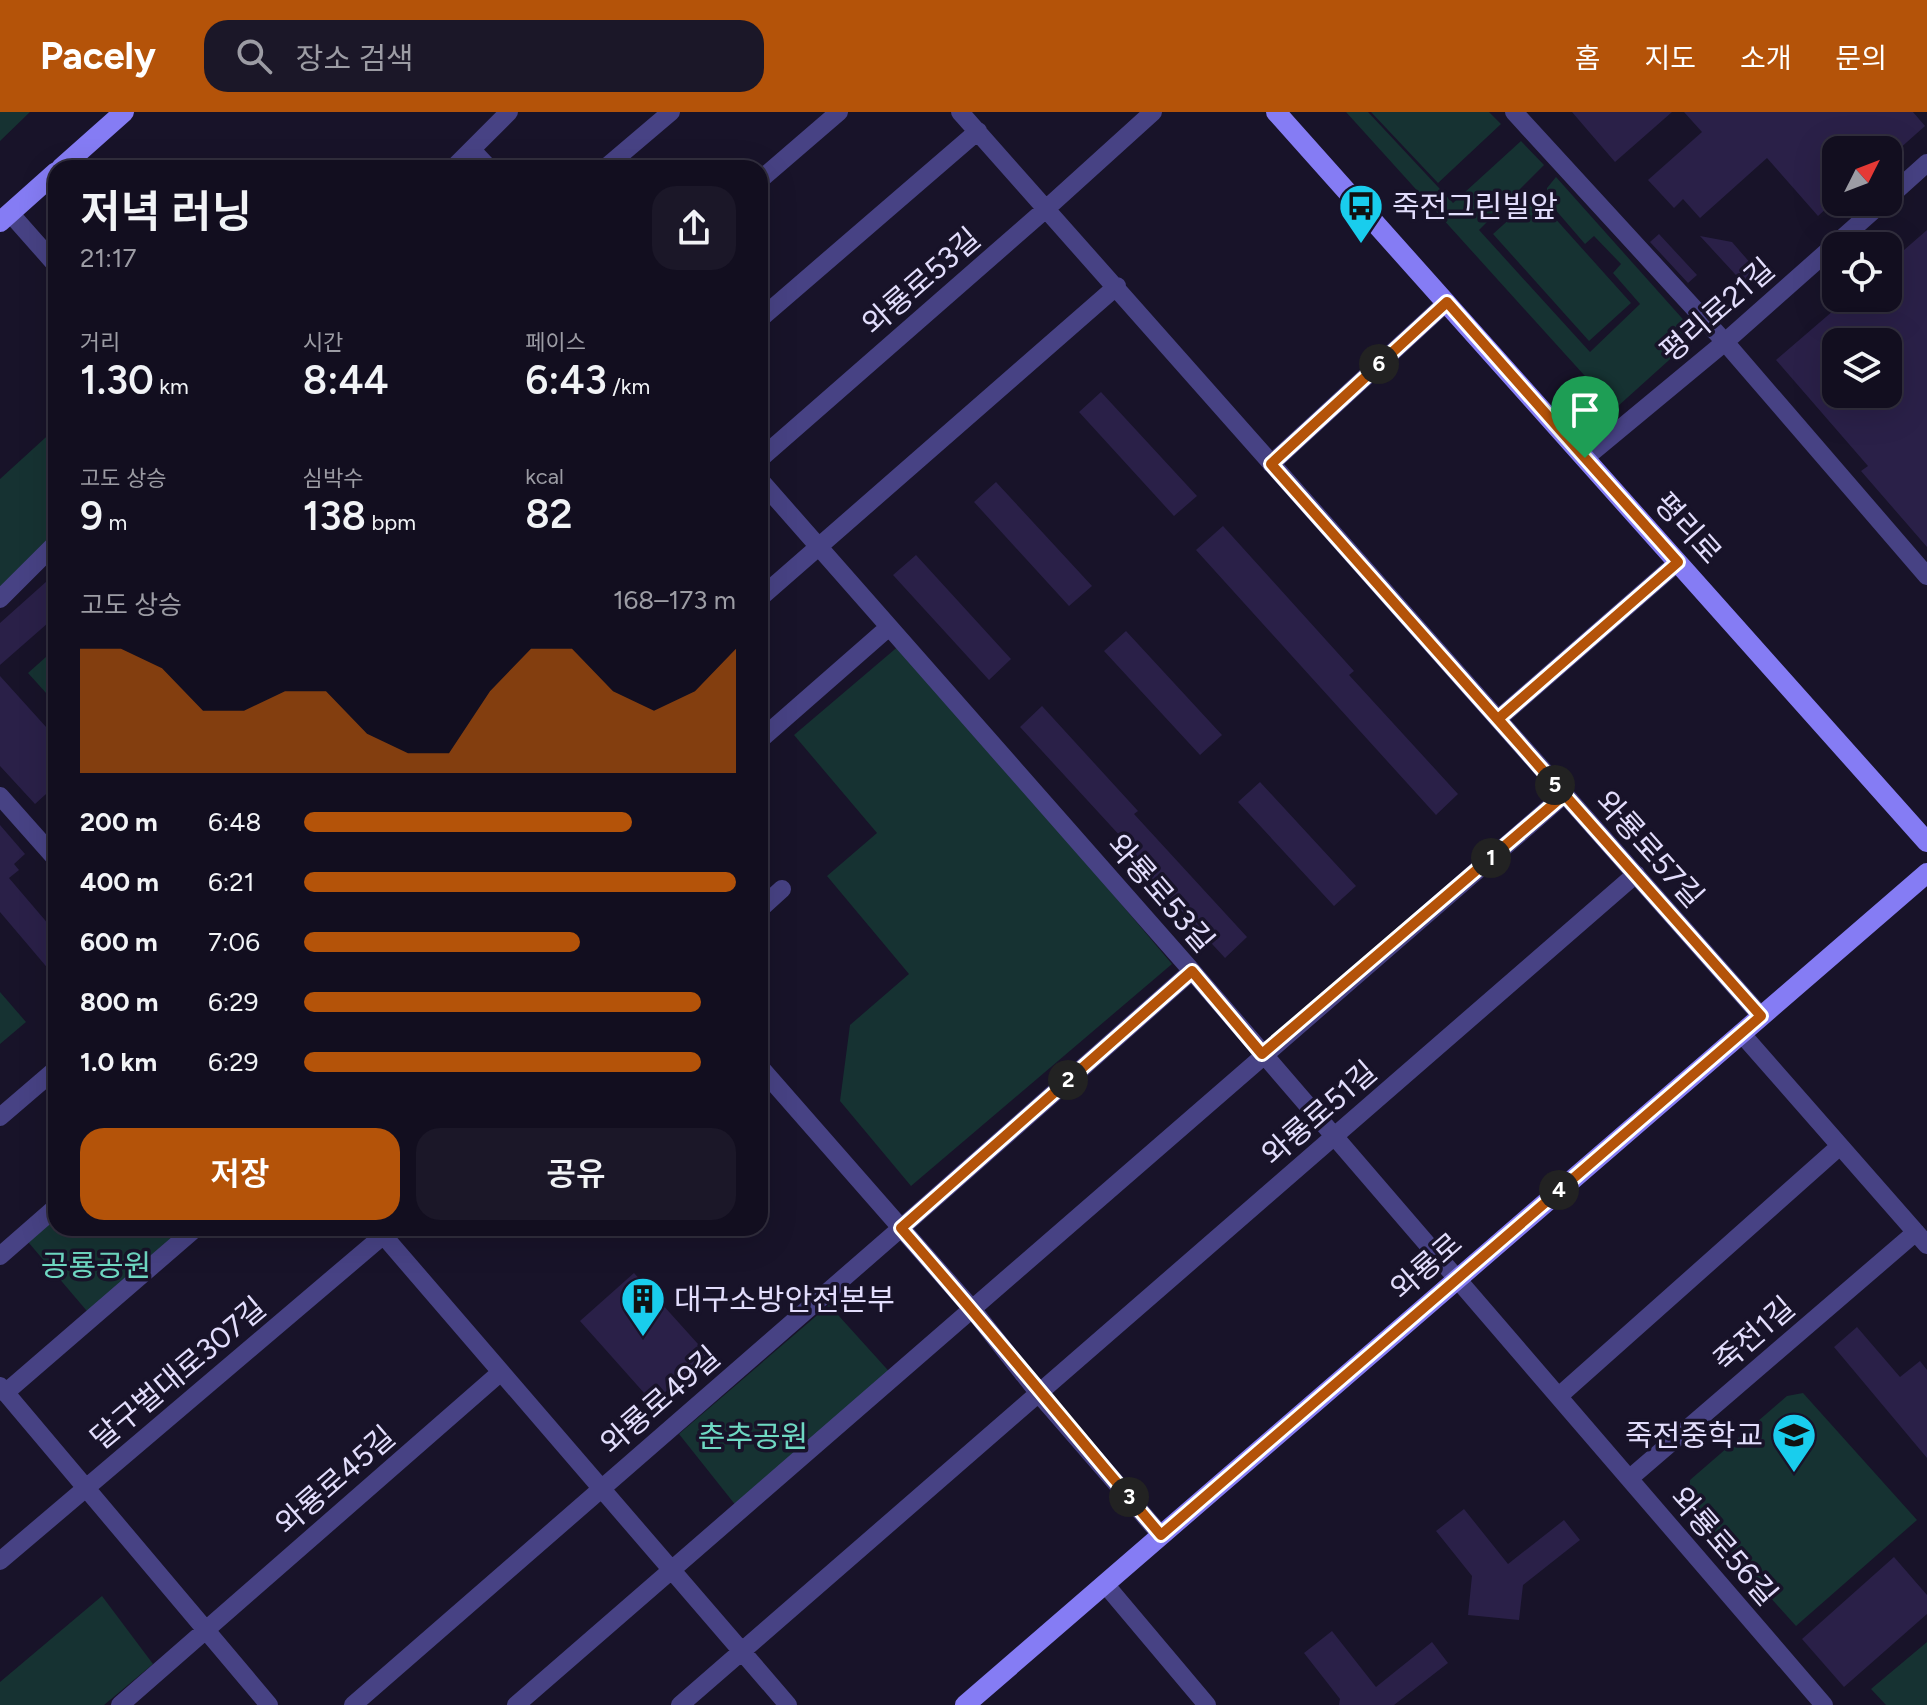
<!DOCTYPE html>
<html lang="ko">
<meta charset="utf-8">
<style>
body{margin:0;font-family:Figtree,"Noto Sans KR",sans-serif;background:#1b1728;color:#f1f3f6;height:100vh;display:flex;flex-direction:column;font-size:30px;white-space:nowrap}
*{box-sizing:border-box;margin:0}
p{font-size:26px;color:#9c9ca4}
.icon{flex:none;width:44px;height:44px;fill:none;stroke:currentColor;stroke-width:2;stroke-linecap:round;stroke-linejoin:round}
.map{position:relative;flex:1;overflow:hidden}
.details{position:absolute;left:48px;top:48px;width:720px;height:1076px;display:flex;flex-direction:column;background:#120e1f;border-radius:24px;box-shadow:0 8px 32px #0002,0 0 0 2px #312e3d}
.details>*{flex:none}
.needle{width:52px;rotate:48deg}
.fabs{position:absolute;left:1822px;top:24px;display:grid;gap:16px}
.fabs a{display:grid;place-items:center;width:80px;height:80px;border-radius:16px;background:#120e1f;box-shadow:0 8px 32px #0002,0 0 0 2px #312e3d;font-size:40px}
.pin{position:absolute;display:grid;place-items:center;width:68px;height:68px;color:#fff;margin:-82px -34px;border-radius:50% 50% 50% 0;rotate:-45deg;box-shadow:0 0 8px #0007}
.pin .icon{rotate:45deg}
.km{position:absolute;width:40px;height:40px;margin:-20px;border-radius:50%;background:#222;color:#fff;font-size:22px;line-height:40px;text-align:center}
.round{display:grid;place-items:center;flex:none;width:84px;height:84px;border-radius:24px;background:#1b1728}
.head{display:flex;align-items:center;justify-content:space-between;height:136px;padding:0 32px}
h1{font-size:44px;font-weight:600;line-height:60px}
.metrics{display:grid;grid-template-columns:repeat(3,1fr);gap:12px;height:136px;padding:8px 32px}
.metrics div{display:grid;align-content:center}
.metrics b{font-size:40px;font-weight:600}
.metrics small{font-size:22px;font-weight:400}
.metrics p{font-size:22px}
.chart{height:224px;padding:16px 32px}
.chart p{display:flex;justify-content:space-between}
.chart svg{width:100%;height:144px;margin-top:8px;fill:#b45309;opacity:.7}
.cta{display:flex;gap:16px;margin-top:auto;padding:16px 32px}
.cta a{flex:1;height:92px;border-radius:24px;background:#b45309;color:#fff;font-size:32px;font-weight:600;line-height:92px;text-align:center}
.cta a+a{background:#1b1728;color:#f1f3f6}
ul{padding:0 32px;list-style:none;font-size:26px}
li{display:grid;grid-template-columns:128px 96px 1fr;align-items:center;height:60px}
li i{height:20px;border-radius:10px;background:#b45309}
header{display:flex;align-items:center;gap:48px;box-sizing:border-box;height:112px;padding:0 40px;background:#b45309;color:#fff}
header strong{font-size:38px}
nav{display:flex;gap:44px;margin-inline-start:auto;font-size:28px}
.search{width:560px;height:72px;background:#1b1728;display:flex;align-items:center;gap:20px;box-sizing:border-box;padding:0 28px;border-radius:24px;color:#9c9ca4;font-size:30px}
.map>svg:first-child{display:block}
.green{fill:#163232}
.building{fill:#2a2048;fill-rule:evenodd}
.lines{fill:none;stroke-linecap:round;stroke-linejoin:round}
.minor{stroke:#474284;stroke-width:18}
.secondary{stroke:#857cf4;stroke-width:20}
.route-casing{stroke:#fff;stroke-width:16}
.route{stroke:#b45309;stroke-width:10}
.labels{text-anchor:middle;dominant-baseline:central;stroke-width:7;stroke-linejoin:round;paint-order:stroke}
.poi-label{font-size:30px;fill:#e2ddfc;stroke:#181329;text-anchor:start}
.street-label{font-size:30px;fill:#e2ddfc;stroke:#181329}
.park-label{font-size:30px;fill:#6ed8c2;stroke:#181329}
</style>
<header>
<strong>Pacely</strong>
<div class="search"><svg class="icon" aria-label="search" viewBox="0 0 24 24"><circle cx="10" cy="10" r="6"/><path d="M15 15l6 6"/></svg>장소 검색</div>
<nav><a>홈</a><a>지도</a><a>소개</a><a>문의</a></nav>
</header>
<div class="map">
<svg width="1927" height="1593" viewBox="0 0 1927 1593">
<rect width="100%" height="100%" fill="#181329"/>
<path class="green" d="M0 0H30L0 29Z
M1346 0H1368L1453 91 1521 29 1544 53 1479 118 1590 240 1640 192 1613 161 1621 152 1594 124 1585 132 1547 88V76L1556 65 1689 214 1693 220 1688 231 1617 295H1613Z
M1371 0H1489L1501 12 1438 71Z
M1535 84 1631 191 1589 229 1493 122Z
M56 316V424L0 479V367Z
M901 532 1172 852 911 1074 840 989 850 913 909 862 827 764 877 721 794 623Z
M56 536V592L28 561Z
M0 880 26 910 0 932Z
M56 1095V1116H196L92 1205 23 1124Z
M829 1193 895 1266 741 1400 679 1322Z
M1803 1281 1917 1408 1796 1514 1689 1395 1690 1368 1787 1284Z
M102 1484 153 1552 104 1593H0V1570Z
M1927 1530V1593H1886L1871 1577Z"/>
<path class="building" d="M1572 0H1672L1615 50Z
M1684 0H1913L1925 14 1898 38H1836V88L1818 104 1767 46 1700 106 1683 87 1674 96 1648 68 1702 20Z
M1927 118V435L1861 359 1868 354 1776 248 1848 186H1888V152ZM1836 230H1888V282H1836Z
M1659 122 1697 163 1688 171 1650 130Z
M1700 124 1732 130 1759 161 1746 174Z
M1101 280 1197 384 1174 404 1079 300Z
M996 370 1092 474 1069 494 974 390Z
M1223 414 1354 559 1349 563 1458 682 1436 703 1196 438Z
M916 443 1011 547 989 568 893 463Z
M56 461V504L0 553V511Z
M1126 519 1222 623 1200 643 1104 539Z
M0 564 56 626V673L35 692 0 654Z
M1042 594 1138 699 1134 702 1247 825 1225 846 1129 742 1133 738 1020 615Z
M1260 670 1356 774 1334 794 1238 690Z
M0 713 25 742 14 752 19 758 9 766 56 821V866L0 800Z
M634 1161 707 1242 653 1291 580 1209Z
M1857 1215 1900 1265 1920 1249 1927 1258V1346L1834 1235Z
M1464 1397 1508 1452 1564 1408 1580 1428 1523 1473 1519 1508 1468 1503 1472 1464 1436 1419Z
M1894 1445 1927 1483V1502L1844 1575 1802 1527Z
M1332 1519 1376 1575 1432 1530 1448 1551 1394 1593H1339L1340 1587 1304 1541Z"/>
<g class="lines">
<path class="minor" d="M960 0 1761 904
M1514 0 1725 230 1927 464
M472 38 489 56
M453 56 509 0
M605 56 671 0
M760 68 839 0
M1888 86 1927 51
M10 101 56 153
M760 207 978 19
M1585 346 1725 230 1883 90
M760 347 1047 96 1153 0
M1271 352 1447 190
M760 368 1192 859 1824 1593
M760 486 1117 174
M0 487 56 431
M1498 607 1678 450
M760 628 889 515
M0 684 56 747
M760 797 782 777
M1741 921 1927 1133
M760 955 973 1198 1040 1283 1161 1423
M0 1005 56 957
M377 1116 788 1593
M0 1144 56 1095
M0 1274 269 1593
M5 1281 196 1116
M1559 1284 1840 1034
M1630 1366 1916 1120
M0 1449 392 1116
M1105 1472 1207 1593
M120 1593 501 1260
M353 1593 901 1116 1192 859
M516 1593 1564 683
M680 1593 1636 762"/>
<path class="secondary" d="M1276 0 1927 730
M61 56 124 0
M0 110 56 60
M965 1593 1927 761"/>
</g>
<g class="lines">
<g class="route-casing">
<path id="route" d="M1585 346 1678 450 1498 607 1564 683 1262 942 1192 859 901 1116C990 1217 1074 1321 1161 1423L1761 904C1598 719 1434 536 1271 352L1447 190 1585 346"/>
</g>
<use href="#route" class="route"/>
</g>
<defs>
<g id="bus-pin" transform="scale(2.3)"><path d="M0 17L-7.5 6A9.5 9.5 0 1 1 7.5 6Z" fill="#19cded" stroke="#181329"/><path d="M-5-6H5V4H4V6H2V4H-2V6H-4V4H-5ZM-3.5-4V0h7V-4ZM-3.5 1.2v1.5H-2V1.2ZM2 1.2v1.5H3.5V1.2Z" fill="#111"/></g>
<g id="building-pin" transform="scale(2.3)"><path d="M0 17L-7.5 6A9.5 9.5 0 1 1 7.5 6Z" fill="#19cded" stroke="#181329"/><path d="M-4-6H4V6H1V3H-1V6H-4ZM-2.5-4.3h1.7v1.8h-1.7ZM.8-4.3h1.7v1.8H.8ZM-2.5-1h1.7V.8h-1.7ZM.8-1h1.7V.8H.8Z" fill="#111"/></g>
<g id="school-pin" transform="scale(2.3)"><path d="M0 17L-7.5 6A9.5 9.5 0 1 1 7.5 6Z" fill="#19cded" stroke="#181329"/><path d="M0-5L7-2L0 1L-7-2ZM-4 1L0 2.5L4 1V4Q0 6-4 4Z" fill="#111"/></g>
</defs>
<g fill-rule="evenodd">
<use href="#bus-pin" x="1361" y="94"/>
<use href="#building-pin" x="643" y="1187"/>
<use href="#school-pin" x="1794" y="1323"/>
</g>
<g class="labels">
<g class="poi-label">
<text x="1392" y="94">죽전그린빌앞</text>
<text x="674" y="1187">대구소방안전본부</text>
<text x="1763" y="1323" text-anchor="end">죽전중학교</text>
</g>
<g class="street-label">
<text transform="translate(921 169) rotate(-41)">와룡로53길</text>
<text transform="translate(1717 198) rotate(-41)">평리로21길</text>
<text transform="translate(1688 416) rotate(48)">평리로</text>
<text transform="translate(1650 737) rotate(48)">와룡로57길</text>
<text transform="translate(1161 781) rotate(49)">와룡로53길</text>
<text transform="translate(1319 1001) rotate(-41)">와룡로51길</text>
<text transform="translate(1426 1154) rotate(-41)">와룡로</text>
<text transform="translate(1754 1222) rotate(-41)">죽전1길</text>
<text transform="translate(178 1261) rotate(-40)">달구벌대로307길</text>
<text transform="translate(660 1288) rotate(-41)">와룡로49길</text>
<text transform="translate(335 1368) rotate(-41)">와룡로45길</text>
<text transform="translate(1724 1434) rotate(49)">와룡로56길</text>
</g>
<g class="park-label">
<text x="96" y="1153">공룡공원</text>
<text x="753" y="1324">춘추공원</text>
</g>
</g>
</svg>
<div class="fabs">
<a><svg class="needle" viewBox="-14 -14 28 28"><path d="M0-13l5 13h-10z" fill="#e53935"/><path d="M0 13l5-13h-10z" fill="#9c9ca4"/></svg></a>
<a><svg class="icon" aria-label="locate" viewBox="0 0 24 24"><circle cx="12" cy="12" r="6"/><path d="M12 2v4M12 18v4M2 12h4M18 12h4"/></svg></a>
<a><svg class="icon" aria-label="layers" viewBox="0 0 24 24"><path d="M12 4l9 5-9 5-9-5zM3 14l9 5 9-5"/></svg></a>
</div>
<div class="pin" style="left:1585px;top:346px;background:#1e9e55"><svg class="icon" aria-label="arrive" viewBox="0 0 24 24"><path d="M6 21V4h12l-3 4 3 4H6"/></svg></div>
<b class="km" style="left:1491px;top:746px">1</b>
<b class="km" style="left:1068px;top:968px">2</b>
<b class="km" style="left:1129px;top:1385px">3</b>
<b class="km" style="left:1559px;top:1078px">4</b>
<b class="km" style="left:1555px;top:673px">5</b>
<b class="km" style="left:1379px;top:252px">6</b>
<section class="details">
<div class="head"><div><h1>저녁 러닝</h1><p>21:17</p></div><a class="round"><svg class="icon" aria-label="share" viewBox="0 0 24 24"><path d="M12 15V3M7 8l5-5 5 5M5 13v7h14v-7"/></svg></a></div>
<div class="metrics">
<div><p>거리</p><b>1.30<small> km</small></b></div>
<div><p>시간</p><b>8:44</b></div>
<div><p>페이스</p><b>6:43<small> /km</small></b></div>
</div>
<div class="metrics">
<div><p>고도 상승</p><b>9<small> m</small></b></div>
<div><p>심박수</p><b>138<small> bpm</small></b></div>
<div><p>kcal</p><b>82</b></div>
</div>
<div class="chart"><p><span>고도 상승</span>168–173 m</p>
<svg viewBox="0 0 160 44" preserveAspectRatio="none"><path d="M0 44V6L10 6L20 12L30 25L40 25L50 19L60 19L70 32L80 38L90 38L100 19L110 6L120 6L130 19L140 25L150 19L160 6V44z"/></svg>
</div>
<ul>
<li><b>200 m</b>6:48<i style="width:76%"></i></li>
<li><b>400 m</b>6:21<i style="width:100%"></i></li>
<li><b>600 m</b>7:06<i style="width:64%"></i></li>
<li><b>800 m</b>6:29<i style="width:92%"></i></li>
<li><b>1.0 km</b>6:29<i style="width:92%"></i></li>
</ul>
<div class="cta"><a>저장</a><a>공유</a></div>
</section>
</div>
